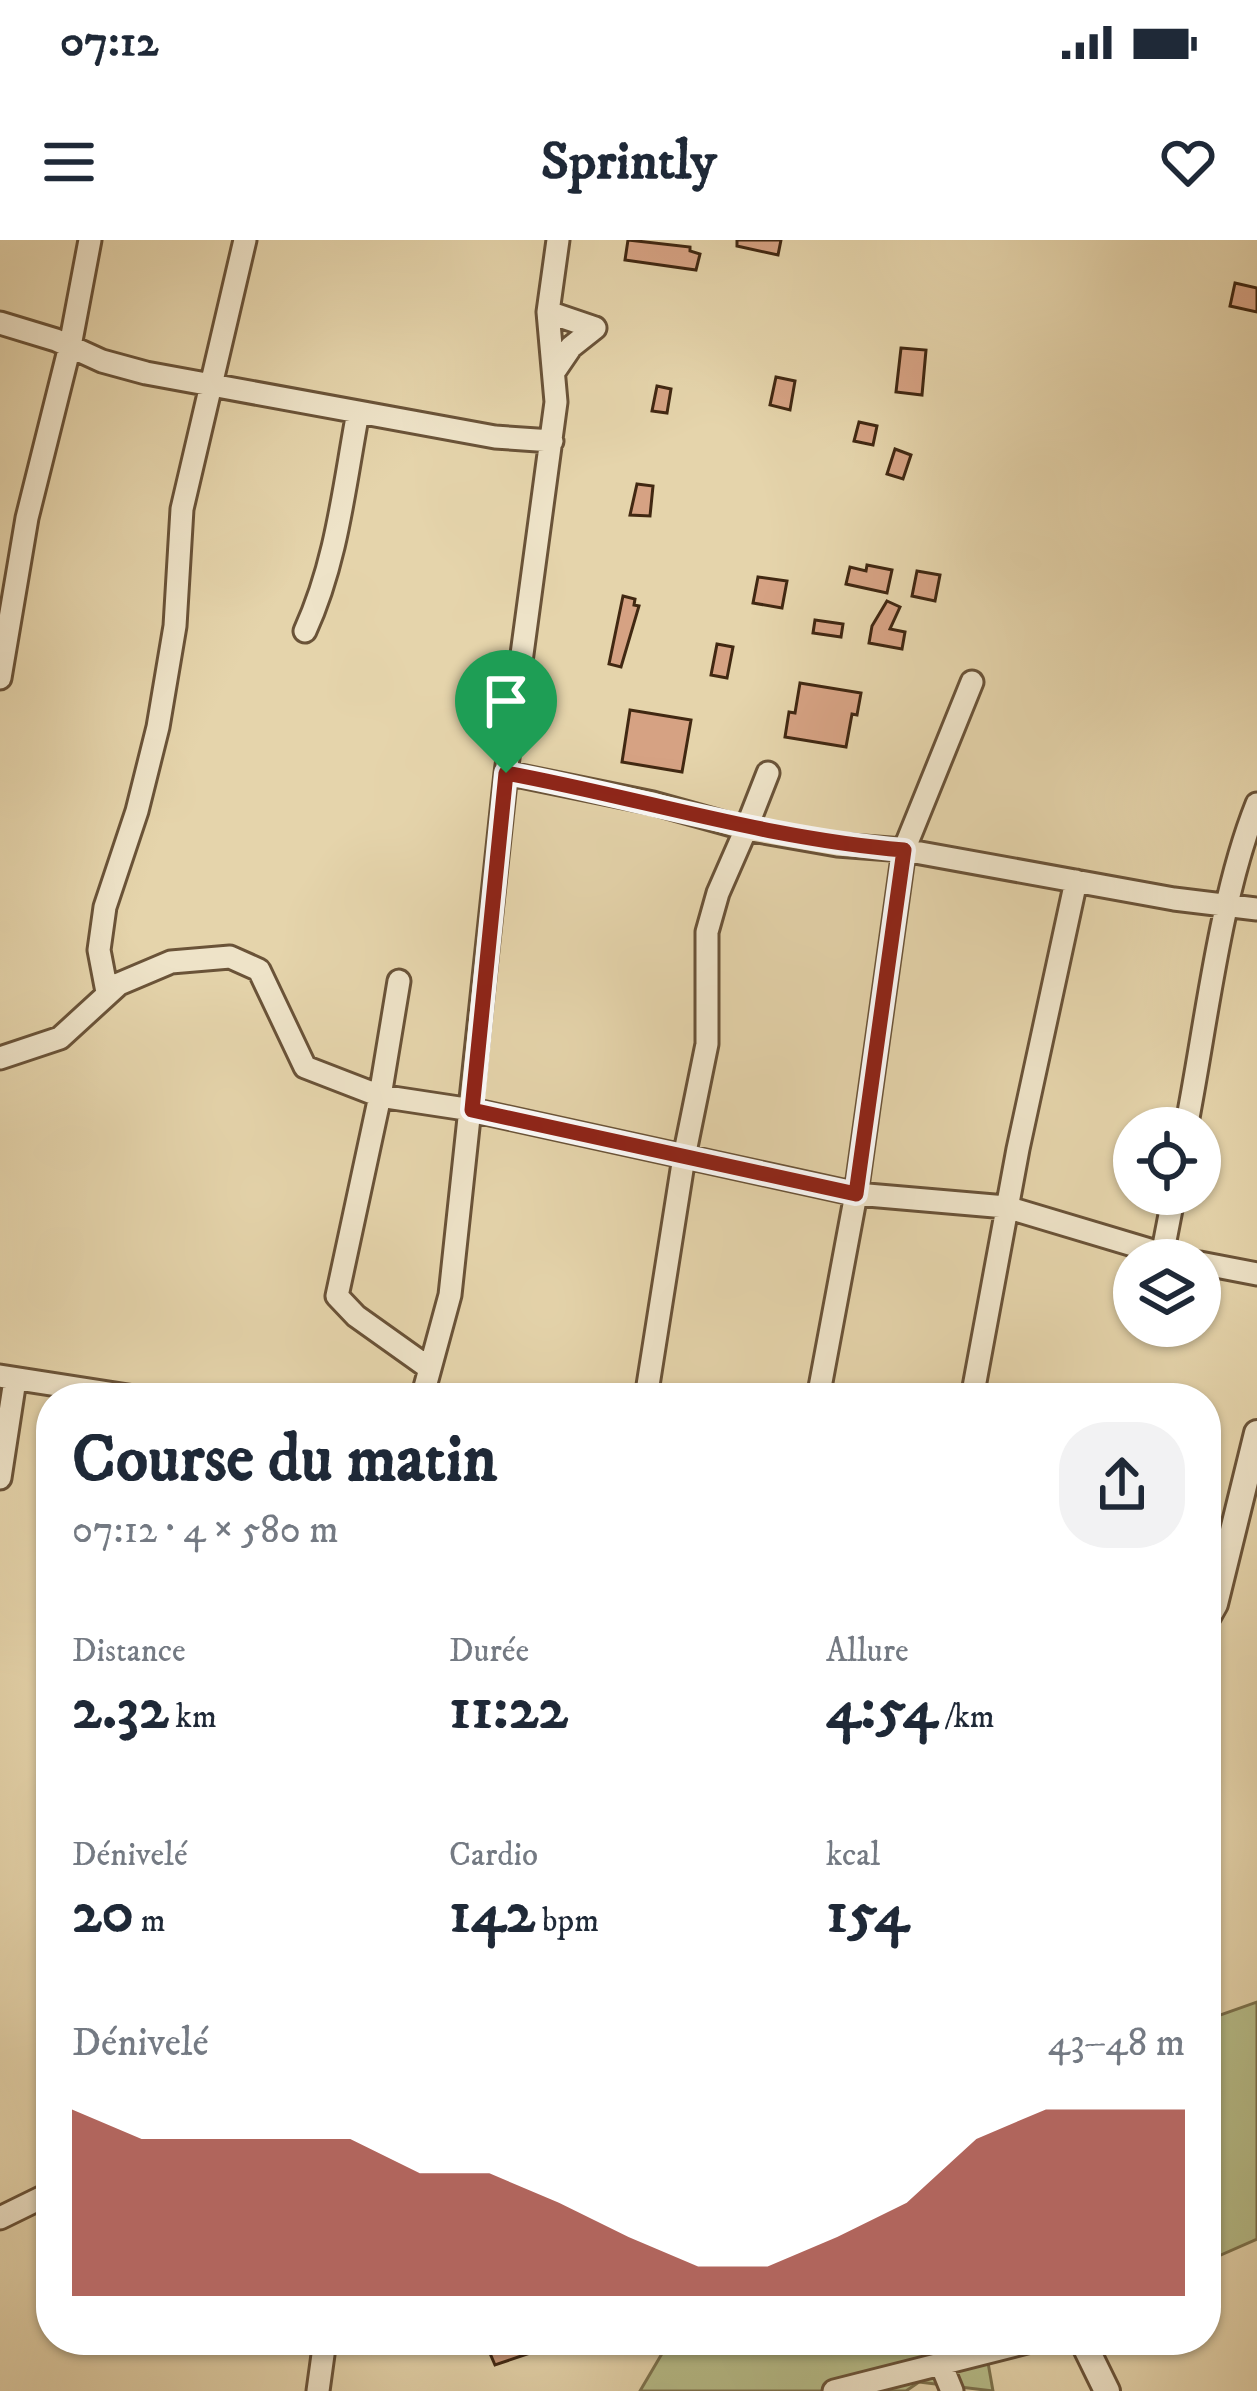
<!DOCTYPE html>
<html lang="fr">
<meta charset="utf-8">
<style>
body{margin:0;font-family:"IM FELL DW Pica",serif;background:#f2f2f3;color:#1f2937;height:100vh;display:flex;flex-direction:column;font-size:45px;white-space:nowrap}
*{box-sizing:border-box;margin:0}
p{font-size:39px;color:#747a83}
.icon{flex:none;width:66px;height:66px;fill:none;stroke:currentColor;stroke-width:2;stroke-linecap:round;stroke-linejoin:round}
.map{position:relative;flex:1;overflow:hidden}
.panel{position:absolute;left:36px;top:1143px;width:1185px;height:972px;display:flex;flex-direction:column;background:#fff;border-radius:48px;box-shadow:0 3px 9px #0004}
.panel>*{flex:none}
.tools{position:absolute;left:1113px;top:867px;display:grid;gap:24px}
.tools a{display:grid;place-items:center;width:108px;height:108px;border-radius:50%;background:#fff;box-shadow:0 3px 9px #0004;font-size:60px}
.pin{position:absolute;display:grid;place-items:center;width:102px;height:102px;color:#fff;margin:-123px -51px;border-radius:50% 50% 50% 0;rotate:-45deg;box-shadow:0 0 12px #0007}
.pin .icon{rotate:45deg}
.round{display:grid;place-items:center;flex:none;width:126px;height:126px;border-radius:48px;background:#f2f2f3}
.overview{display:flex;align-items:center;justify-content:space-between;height:204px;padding:0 36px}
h1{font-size:66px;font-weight:700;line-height:90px}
.stats{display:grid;grid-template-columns:repeat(3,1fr);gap:18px;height:204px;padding:12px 36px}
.stats div{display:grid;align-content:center}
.stats b{font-size:60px;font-weight:700}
.stats small{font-size:33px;font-weight:400}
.stats p{font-size:33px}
.chart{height:336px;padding:24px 36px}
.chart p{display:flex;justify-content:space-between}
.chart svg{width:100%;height:216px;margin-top:12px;fill:#8f2418;opacity:.7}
.status{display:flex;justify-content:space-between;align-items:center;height:84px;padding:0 60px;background:#fff;direction:ltr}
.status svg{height:33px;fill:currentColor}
header{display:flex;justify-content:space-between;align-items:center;height:156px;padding:0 36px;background:#fff;font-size:54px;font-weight:700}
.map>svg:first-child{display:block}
.green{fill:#b6bc88;stroke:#7c724d;stroke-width:3}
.building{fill:#d6a283;stroke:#412812;stroke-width:3}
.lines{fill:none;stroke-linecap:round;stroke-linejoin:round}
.minor-casing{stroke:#6a5338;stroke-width:27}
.tertiary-casing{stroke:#6a5338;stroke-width:30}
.minor{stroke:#eee3c8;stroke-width:21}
.tertiary{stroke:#eee3c8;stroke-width:24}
.route-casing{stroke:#fff;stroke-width:24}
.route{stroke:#8f2418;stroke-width:15}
</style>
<div class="status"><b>07:12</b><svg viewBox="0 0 49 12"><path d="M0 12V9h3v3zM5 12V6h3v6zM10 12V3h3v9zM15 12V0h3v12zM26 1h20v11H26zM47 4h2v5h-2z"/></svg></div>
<header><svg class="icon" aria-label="menu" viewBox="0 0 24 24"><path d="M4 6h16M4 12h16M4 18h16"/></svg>Sprintly<svg class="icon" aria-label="heart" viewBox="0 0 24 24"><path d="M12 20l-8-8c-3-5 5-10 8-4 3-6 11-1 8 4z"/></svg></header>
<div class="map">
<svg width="1257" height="2151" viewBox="0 0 1257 2151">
<rect width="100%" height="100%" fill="#e5d4ab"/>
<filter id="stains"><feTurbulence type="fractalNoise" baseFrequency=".00167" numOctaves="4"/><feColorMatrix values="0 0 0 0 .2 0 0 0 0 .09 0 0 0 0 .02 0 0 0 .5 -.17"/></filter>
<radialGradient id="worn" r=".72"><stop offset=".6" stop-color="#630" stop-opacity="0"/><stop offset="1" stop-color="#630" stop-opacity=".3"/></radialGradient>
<path class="green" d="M1257 1762V1999L1214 2018 1206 2009V1780Z
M670 2100H984L993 2151 919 2142 906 2151H640Z"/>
<path class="building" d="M628 0 690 7V11L700 14 696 30 625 20Z
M737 0H781L778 15 737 6Z
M1235 43 1257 48V72L1230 66Z
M901 108 926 110 922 155 896 152Z
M776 137 795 141 790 170 770 165Z
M657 146 671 149 667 173 652 171Z
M859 182 877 186 873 205 854 201Z
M895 209 911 215 903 239 887 234Z
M637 244 653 246 650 276 630 275Z
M867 325 892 330 887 353 846 344 850 327 866 331Z
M917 331 940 335 935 361 912 356Z
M758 337 787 341 782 368 753 363Z
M623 356 635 359 634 365 639 366 621 427 609 424Z
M887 361 900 367 890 389 905 392 902 409 869 403 872 386Z
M815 380 843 384 841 397 813 393Z
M717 404 733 407 727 438 711 435Z
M800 443 861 453 857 475 852 474 846 507 785 497 789 472 795 473Z
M630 470 691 480 682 532 622 522Z
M496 2100H521L527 2114 495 2125 486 2104Z"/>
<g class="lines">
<g class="minor-casing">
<path id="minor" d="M548 72 595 88
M0 83 56 100 102 121 146 133 495 197 552 201
M556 129 571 107 595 88
M305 391C337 321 344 247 358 172
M0 438 27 278 70 106 90 0
M506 533 653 563 746 589 718 653 707 692V804L684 917 646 1158
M768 533 746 589 837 605 904 610 1174 659 1257 669
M399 741 380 856 472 870 856 954 1006 967 1183 1020
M107 752 99 710 105 667 137 571 158 487 175 386 182 269 245 0
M0 818 60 798 119 744 171 722 230 717 259 730 305 827 380 856 337 1056 356 1076 429 1128
M1186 888C1206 787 1219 659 1257 564
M1162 1016 1174 954
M1200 1023 1257 1034
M0 1136 141 1158
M422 1158 450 1055 506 533 556 162 548 72 558 0
M818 1158 856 954 904 610 972 442
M972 1158 1018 909 1076 641
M0 1238 15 1140
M0 1978 51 1953
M941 2124 952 2151
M318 2151 325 2100
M834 2151 1035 2100"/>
</g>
<g class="tertiary-casing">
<path id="tertiary" d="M1206 1380 1215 1364 1257 1193
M1082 2100 1107 2151"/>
</g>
<use href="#minor" class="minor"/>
<use href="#tertiary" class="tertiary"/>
</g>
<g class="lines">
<g class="route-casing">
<path id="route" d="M506 533C641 558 767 599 904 610L856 954 472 870Z"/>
</g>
<use href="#route" class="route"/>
</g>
<rect width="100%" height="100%" filter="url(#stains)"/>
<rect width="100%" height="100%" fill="url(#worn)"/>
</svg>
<div class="tools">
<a><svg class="icon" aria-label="locate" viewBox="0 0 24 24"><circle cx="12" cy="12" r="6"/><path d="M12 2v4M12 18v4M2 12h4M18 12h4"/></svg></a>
<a><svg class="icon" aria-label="layers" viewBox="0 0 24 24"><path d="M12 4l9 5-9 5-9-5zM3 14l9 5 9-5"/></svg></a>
</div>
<div class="pin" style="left:506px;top:533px;background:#1e9e55"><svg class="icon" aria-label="arrive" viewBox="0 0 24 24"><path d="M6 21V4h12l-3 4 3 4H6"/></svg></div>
<section class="panel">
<div class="overview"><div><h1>Course du matin</h1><p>07:12 · 4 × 580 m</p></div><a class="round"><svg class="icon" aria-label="share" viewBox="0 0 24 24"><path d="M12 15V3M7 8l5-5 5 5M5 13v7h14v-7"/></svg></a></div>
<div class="stats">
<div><p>Distance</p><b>2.32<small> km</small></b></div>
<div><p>Durée</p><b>11:22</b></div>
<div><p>Allure</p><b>4:54<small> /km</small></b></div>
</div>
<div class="stats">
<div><p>Dénivelé</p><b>20<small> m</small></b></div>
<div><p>Cardio</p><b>142<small> bpm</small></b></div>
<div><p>kcal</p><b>154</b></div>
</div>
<div class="chart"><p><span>Dénivelé</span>43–48 m</p>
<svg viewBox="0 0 160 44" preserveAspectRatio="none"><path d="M0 44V6L10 12L20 12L30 12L40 12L50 19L60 19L70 25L80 32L90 38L100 38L110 32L120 25L130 12L140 6L150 6L160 6V44z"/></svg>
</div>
</section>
</div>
